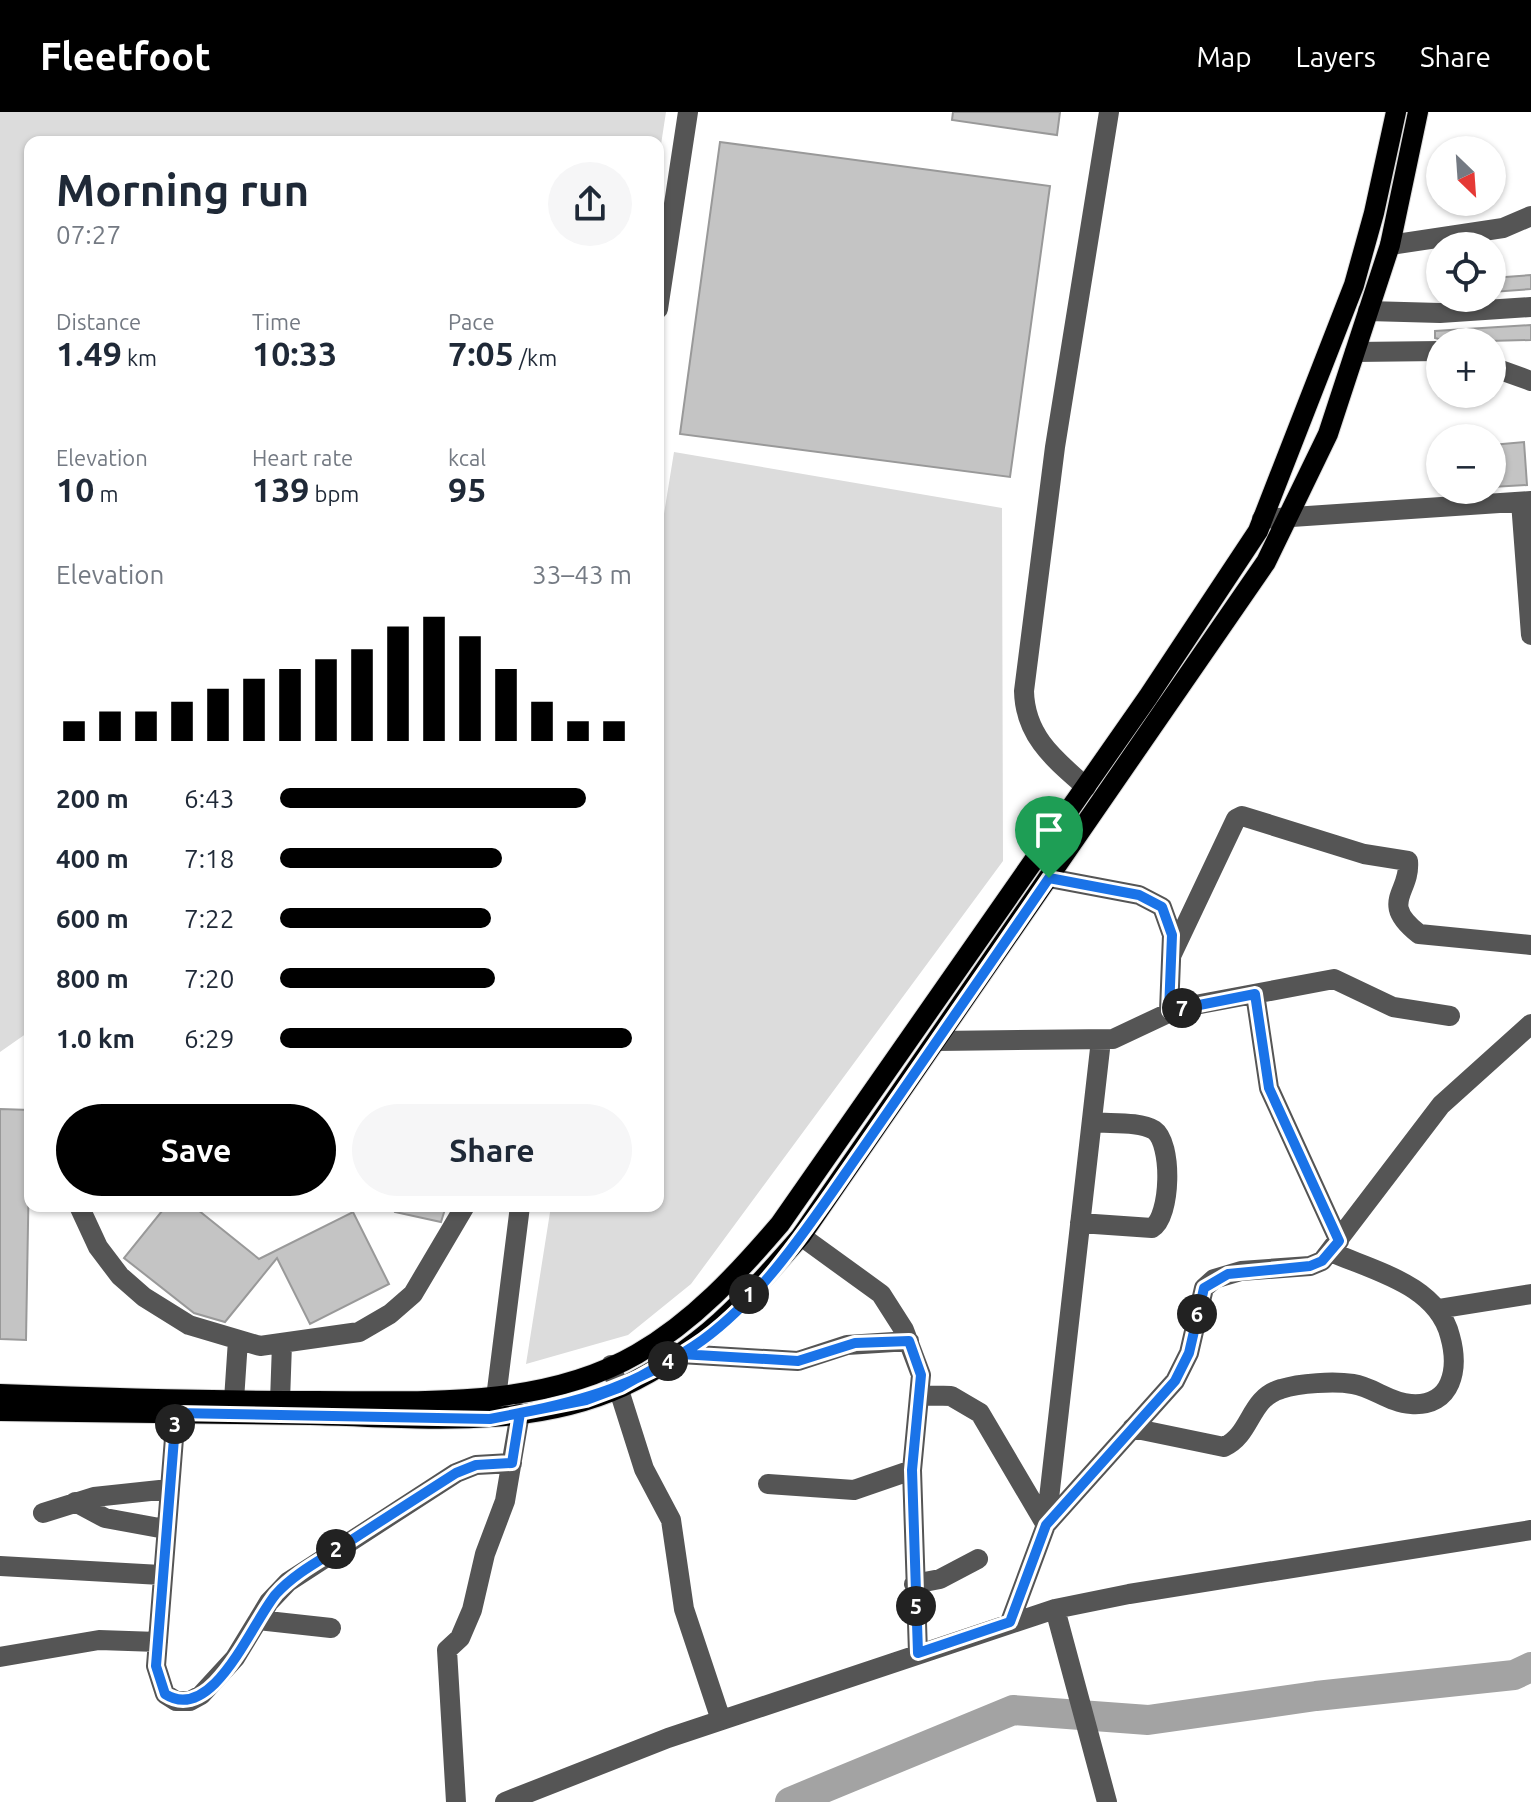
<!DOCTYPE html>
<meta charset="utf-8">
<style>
body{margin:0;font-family:Ubuntu,sans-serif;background:#f6f6f7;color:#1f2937;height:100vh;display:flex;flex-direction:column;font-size:30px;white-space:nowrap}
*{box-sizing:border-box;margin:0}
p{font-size:26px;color:#747a83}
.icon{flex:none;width:44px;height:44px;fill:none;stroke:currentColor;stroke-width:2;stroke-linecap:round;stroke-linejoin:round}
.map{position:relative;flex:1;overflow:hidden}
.drawer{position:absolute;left:24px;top:24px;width:640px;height:1076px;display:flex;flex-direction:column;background:#fff;border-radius:16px;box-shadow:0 2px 6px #0004}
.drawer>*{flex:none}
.needle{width:52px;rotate:155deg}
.controls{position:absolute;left:1426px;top:24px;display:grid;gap:16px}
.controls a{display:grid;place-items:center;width:80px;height:80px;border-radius:50%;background:#fff;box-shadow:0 2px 6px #0004;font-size:40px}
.pin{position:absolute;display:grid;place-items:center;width:68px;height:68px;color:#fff;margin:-82px -34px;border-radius:50% 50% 50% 0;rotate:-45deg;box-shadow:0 0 8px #0007}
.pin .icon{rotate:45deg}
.km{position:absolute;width:40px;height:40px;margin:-20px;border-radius:50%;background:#222;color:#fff;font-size:22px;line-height:40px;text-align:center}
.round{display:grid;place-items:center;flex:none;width:84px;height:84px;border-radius:42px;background:#f6f6f7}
.overview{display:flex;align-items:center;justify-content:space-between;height:136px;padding:0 32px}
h1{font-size:44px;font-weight:700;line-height:60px}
.metrics{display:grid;grid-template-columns:repeat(3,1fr);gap:12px;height:136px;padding:8px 32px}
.metrics div{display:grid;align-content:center}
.metrics b{font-size:34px;font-weight:700}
.metrics small{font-size:22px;font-weight:400}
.metrics p{font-size:22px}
.chart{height:224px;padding:16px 32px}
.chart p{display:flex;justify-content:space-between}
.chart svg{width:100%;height:144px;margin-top:8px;stroke:#000;stroke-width:6}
.primary-button{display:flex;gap:16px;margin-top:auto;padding:16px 32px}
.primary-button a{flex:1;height:92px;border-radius:48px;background:#000;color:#fff;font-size:32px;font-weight:700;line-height:92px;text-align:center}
.primary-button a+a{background:#f6f6f7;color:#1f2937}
ul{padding:0 32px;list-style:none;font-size:26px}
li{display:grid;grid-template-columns:128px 96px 1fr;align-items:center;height:60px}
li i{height:20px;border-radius:10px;background:#000}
header{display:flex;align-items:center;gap:48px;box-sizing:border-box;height:112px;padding:0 40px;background:#000;color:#fff}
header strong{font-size:38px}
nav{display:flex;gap:44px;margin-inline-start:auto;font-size:28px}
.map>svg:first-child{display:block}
.green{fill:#dcdcdc}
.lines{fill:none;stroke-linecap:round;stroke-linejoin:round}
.river{stroke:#a3a3a3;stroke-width:30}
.building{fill:#c4c4c4;stroke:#999;stroke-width:2}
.major-casing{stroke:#dbdbdb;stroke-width:22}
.minor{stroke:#555;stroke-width:20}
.major{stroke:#000;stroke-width:20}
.route-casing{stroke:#fff;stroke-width:16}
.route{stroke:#1a73e8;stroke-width:10}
</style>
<header>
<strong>Fleetfoot</strong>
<nav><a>Map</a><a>Layers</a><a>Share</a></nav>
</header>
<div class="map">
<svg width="1531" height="1690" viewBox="0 0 1531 1690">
<rect width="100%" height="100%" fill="#fff"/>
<path class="green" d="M0 0H666L658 52V30H30V919L0 940Z
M674 340 1002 396 1003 749 691 1172 628 1223 526 1252 551 1094H658V439Z"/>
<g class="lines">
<path class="river" d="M790 1690 1013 1598 1148 1608 1316 1584 1514 1563 1531 1555"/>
</g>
<path class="building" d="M953 0H1060L1057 23 952 8Z
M720 30 1050 74 1010 365 680 322Z
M1531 163V177L1492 180V166Z
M1531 213V228L1449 230 1435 226V219Z
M1524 330 1527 373 1492 375V333Z
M0 997 30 998 26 1228 0 1227Z
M166 1094H193L259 1147 353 1100 389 1172 310 1212 277 1146 225 1210 194 1201 124 1146Z
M396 1094H446L441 1110 395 1100Z"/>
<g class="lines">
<g class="major-casing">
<path id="major" d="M0 1282C105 1286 211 1289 316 1289 422 1289 542 1297 637 1242 694 1209 738 1161 780 1112L1148 585 1258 419 1354 173 1374 101 1396 0
M0 1299C103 1300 207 1302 310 1303 413 1305 525 1319 622 1275 701 1238 745 1188 801 1124L1266 450 1328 322 1390 133 1418 0"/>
</g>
<path class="minor" d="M1390 133 1503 116 1531 104
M658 197 688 0
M1368 199 1440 201 1531 195
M1355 240 1440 239
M1492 255 1531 269
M1521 390 1531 523
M1262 407 1531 389
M1086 675C1054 647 1025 624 1024 579L1055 335 1109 0
M1049 766 1139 783 1162 795 1172 823 1169 899
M1172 842 1236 707 1242 704 1364 742 1408 749C1411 781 1378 790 1419 822L1531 833
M1255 882 1269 976 1339 1129
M937 929 1113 927 1179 896 1334 867 1393 895 1450 904
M79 1094 98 1135 120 1164 144 1185 189 1213 260 1234 359 1220 390 1202 413 1182 465 1094
M1080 1111 1152 1116C1171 1105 1173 1031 1154 1018 1139 1009 1110 1012 1092 1010
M801 1124 881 1182 904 1218 921 1263 912 1358 918 1541
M1438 1197 1531 1182
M680 1242 798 1249 847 1233 909 1229
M611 1253 644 1357 671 1408 684 1497 721 1608
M920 1283 951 1284 980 1301 1046 1413
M496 1286 520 1094
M234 1288 238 1228
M280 1289 282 1232
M176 1301 156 1554 165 1582 176 1589H190L201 1583 235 1546 269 1490 288 1470 456 1361 476 1353 512 1351
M1132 1316 1224 1335C1252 1322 1249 1286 1281 1277 1300 1271 1334 1269 1353 1272 1373 1275 1390 1291 1411 1292 1453 1295 1459 1256 1450 1224 1437 1173 1374 1159 1331 1140
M768 1372 854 1378 912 1358
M75 1390 105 1406 165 1417
M43 1401 94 1385 169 1377
M1046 1413 1175 1269 1189 1241 1204 1176 1214 1167 1241 1159 1310 1154 1322 1149 1441 993 1531 912
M0 1454 161 1463
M914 1472 940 1467 978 1447
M1055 1497 1107 1690
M258 1508 331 1516
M1010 1510 1046 1413 1101 928
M0 1545 99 1528 158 1530
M456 1690 447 1538 460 1526 472 1498 485 1442 505 1389 520 1301
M505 1690 668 1626 1055 1497 1129 1482 1531 1418"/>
<use href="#major" class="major"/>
</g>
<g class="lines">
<g class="route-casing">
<path id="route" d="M1049 766C987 856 926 946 863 1036 816 1103 763 1188 694 1234 638 1272 586 1288 520 1301L512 1351 476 1353 456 1361C417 1386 379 1410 341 1435 319 1449 294 1462 276 1482 252 1510 213 1613 165 1582L156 1554 176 1301 490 1307 586 1288 621 1275 680 1242 798 1249 855 1231 909 1229 921 1263 912 1358 918 1541 1010 1510 1046 1413 1175 1269 1189 1241 1204 1176 1228 1162 1310 1154 1322 1149 1339 1129 1269 976 1255 882 1169 899 1172 823 1162 795 1139 783 1049 766"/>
</g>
<use href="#route" class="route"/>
</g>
</svg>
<div class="controls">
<a><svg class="needle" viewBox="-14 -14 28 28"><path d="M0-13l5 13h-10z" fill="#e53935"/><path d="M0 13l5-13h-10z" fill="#747a83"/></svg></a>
<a><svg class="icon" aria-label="locate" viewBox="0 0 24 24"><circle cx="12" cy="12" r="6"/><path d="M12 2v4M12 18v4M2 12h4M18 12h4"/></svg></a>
<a>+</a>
<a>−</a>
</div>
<div class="pin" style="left:1049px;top:766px;background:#1e9e55"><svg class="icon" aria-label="arrive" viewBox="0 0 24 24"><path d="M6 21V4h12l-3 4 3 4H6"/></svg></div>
<b class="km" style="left:749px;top:1182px">1</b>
<b class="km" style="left:336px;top:1437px">2</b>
<b class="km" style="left:175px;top:1312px">3</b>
<b class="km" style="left:668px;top:1249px">4</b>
<b class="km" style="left:916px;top:1494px">5</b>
<b class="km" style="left:1197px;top:1202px">6</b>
<b class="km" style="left:1182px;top:896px">7</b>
<section class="drawer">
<div class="overview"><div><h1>Morning run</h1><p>07:27</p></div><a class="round"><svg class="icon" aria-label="share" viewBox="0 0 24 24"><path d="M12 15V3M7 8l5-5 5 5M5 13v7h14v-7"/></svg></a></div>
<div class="metrics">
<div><p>Distance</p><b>1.49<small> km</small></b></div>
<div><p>Time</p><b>10:33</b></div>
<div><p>Pace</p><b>7:05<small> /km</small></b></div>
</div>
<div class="metrics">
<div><p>Elevation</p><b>10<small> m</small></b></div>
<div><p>Heart rate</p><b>139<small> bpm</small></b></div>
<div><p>kcal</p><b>95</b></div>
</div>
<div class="chart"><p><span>Elevation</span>33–43 m</p>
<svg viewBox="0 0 160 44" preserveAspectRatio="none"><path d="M5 44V38M15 44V35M25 44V35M35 44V32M45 44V28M55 44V25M65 44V22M75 44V19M85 44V16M95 44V9M105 44V6M115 44V12M125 44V22M135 44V32M145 44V38M155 44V38"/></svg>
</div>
<ul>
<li><b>200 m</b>6:43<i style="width:87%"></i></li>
<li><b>400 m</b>7:18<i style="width:63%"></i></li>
<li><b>600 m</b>7:22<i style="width:60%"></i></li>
<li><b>800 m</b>7:20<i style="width:61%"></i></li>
<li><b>1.0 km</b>6:29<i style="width:100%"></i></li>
</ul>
<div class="primary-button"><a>Save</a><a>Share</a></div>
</section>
</div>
